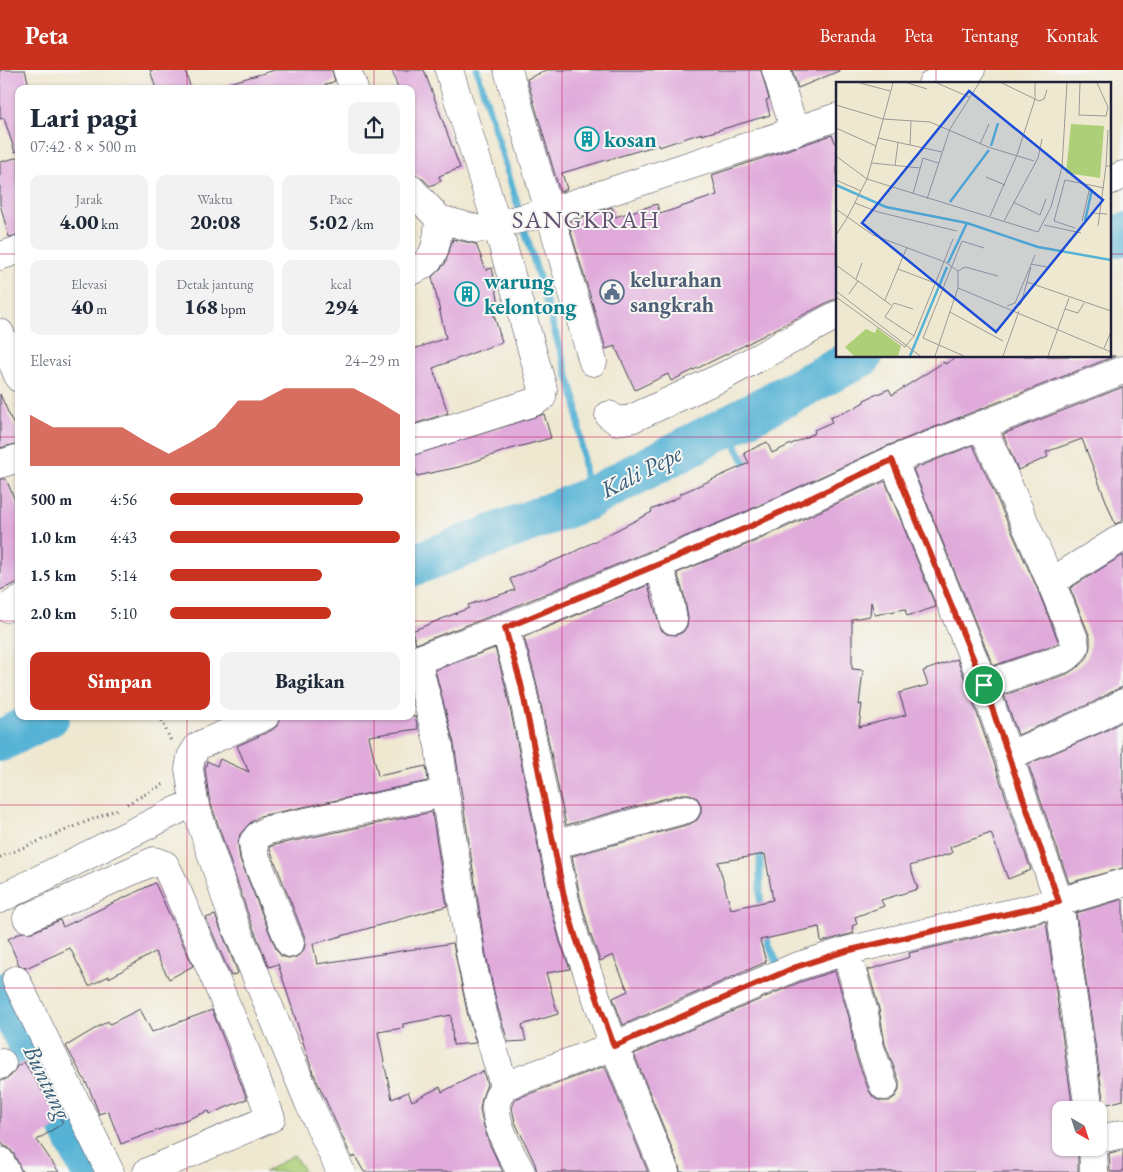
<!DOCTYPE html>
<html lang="id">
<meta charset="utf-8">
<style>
body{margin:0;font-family:"EB Garamond",serif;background:#f2f2f3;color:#1f2937;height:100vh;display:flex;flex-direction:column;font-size:19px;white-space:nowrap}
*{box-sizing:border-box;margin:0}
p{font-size:16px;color:#747a83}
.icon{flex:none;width:28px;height:28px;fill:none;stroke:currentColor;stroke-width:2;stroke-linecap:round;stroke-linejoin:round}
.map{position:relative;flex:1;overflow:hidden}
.panel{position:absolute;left:15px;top:15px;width:400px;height:635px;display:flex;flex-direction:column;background:#fff;border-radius:10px;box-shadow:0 1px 4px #0004}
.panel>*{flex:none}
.needle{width:32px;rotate:141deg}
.controls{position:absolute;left:1052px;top:1031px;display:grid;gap:10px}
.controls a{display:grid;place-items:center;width:55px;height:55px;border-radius:10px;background:#fff;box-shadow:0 1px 4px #0004;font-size:25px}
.pin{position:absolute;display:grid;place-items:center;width:42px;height:42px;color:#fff;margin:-21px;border:2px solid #fff;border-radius:50%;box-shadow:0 1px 5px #0007}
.round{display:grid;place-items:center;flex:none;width:52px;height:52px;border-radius:10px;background:#f2f2f3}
.head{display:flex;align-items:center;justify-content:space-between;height:85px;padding:0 15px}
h1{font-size:28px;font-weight:800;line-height:38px}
.stats{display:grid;grid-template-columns:repeat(3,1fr);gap:8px;height:85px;padding:5px 15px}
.stats div{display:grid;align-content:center;border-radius:10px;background:#f2f2f3;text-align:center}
.stats b{font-size:21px;font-weight:800}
.stats small{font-size:14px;font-weight:400}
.stats p{font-size:14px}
.chart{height:140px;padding:10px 15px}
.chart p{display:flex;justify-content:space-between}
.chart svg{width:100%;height:90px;margin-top:5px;fill:#c8321e;opacity:.7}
.action{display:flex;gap:10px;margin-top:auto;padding:10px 15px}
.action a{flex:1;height:58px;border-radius:10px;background:#c8321e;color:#fff;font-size:20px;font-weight:800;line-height:58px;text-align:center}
.action a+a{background:#f2f2f3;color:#1f2937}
ul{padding:0 15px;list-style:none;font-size:16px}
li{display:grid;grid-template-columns:80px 60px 1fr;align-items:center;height:38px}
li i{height:12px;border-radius:6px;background:#c8321e}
header{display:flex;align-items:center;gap:30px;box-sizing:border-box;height:70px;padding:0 25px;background:#c8321e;color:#fff}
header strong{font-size:24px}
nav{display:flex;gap:28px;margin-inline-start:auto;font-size:18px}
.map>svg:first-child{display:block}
.green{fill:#adcf78;stroke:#68785a}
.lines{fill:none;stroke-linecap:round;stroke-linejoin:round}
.stream{stroke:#57b3d5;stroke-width:7}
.river{stroke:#57b3d5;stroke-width:42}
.building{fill:#e0aadb;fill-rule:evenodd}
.street-casing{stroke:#414052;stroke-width:29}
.path{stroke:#414052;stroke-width:3;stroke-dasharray:1 4;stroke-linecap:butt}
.street{stroke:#fff;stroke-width:28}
.route-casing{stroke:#fff;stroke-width:10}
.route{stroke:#c8321e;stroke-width:6}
.grid{fill:none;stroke:#c2185b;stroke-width:1;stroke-opacity:0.55}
.labels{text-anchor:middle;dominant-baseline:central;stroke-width:4;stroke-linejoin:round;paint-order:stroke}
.culture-label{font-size:22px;font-weight:bold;fill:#0d838f;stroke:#f6f6f2;text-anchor:start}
.service-label{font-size:22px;font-weight:bold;fill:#4e5e75;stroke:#f6f6f2;text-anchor:start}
.water-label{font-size:24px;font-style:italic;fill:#375c79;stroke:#f6f6f2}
.quarter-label{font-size:25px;letter-spacing:1px;fill:#645273;stroke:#f6f6f2}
.inset-river{fill:none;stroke:#57b3d5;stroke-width:2.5}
.inset-road{fill:none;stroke:#9d9995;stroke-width:1}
.view{fill:#1d4ed8;fill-opacity:0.15;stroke:#1d4ed8;stroke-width:2.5}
.inset-edge{fill:none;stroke:#22223b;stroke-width:2.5}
</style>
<header>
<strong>Peta</strong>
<nav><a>Beranda</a><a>Peta</a><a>Tentang</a><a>Kontak</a></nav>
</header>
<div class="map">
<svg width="1123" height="1102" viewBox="0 0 1123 1102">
<rect width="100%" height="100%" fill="#f6f6f2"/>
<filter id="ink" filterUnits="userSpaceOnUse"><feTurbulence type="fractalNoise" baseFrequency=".02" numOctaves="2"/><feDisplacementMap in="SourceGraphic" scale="10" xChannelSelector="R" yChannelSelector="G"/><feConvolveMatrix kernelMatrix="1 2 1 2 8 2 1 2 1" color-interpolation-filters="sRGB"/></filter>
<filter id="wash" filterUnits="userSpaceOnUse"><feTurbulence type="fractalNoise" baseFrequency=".0096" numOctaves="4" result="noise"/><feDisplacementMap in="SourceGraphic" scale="20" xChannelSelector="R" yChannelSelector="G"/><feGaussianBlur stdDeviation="1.12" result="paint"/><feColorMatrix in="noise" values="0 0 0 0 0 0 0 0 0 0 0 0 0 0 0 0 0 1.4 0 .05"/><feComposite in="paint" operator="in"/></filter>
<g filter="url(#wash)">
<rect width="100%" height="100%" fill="#efe8d1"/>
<path class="green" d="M294 1085 305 1102H264Z"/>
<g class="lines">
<path class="stream" d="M477 0 520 143
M523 154 576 333 588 429
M726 357 749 401
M760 840V776
M765 860 768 873 780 899"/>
<path class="river" d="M1109 168 1123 164
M411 496 588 429 862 286
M0 671 49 646
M3 923 92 1102"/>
</g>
<g id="blocks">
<path class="building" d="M0 0H25L30 19H19V81L15 82 4 48 0 49Z
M150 0H185L191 19H156Z
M275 0H332L335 11 315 19H230L229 13Z
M392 0H424L460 98 439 106 441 111 430 116 422 108 411 102V19H398Z
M547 0H761L769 29 766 30 770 45 702 65V63L659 77 658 75 562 103 567 119 560 122 527 9Z
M792 0H839V1L798 18Z
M832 65 837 77V229L830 231 739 278 671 311 668 304 635 320 615 276 606 279 568 152 612 137 615 147 657 134 660 144 717 125 712 105Z
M19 87V165L9 167 0 134V92Z
M453 169 476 174 486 200 492 198 499 234 491 235 502 272 433 298 448 343 411 355V280L446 268 432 207 445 194Z
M958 286H1115L887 376 745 442 499 543 416 574 412 561 469 538 468 535 515 520 510 509 568 485 652 442 651 440 681 426 680 424 749 393 744 383 767 372 772 383 815 363 814 360 832 352 830 348 852 339 864 332V330L889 319 892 325 944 292 945 294Z
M1123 317V451L1115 454 1082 369 1046 382 1048 387 1018 400 1003 364Z
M0 324 19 367V373L0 378Z
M544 344 551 368 507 380 459 397 417 406 411 386Z
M973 375 1037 518 1059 573 993 596 913 399Z
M0 409H6L19 440V512L0 520Z
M885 411 936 537 907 546 905 539 875 545 871 532 870 546 852 549V599L863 600 859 635 862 634 859 657 906 645 899 623 928 615 923 601 957 589 969 620 1031 800 1008 809 991 763 950 777 952 783 910 796 918 819 881 830 884 836 855 847 857 854 852 856 854 863 821 872 819 857 760 870 766 892 623 955 613 928 628 921 613 885 600 891 590 863 580 827 572 786 690 754 697 750 701 743V735L697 728 690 724H682L566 755 536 611 524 567 648 515 661 560 667 564 676 565 683 562 687 556 688 548 684 525 677 503 758 470ZM765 784 773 830 731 839 718 792Z
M1123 485V617L1115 620 1092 633 1018 665 1004 625 1067 604 1082 594 1088 586 1090 576V567L1070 518Z
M495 578 506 618 550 835 560 872 570 899 546 903 558 944 522 955 526 971 508 972 498 939 486 885 454 674 435 600Z
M280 646H415L418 659 369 666 378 706 426 696 428 711 260 746 250 753 240 764 238 775 240 789 276 879 281 886 288 888H295L303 882 305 875V868L269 777 274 775 432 742 447 836 313 874 317 894 453 873 468 946 476 973 453 975 451 945 403 954V958L378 962 385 997 392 1029 408 1022 412 1031 440 1017 442 1022 483 1001 487 1014 482 1028 480 1039 482 1050 489 1073 503 1102H364L355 1086 352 1088 312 1000 278 894 269 897 250 850 209 728 205 699 207 691 217 696 220 689 249 702 237 676 272 660 278 655Z
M1123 651V798L1069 813 1028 694 1105 661Z
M155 813 193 896 169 909 155 882 109 908V906L89 916 70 878 26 898 19 895 8 869 22 862H33L60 850 63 857Z
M1123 829V1030L1104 1035 1076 843Z
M215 845 238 903 231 906 206 848Z
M1046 851 1073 1040H1061V1078H1078V1102H680L679 1096 634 984 800 912 835 901 849 947 855 983 869 1021 874 1028 881 1031H889L896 1026 899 1019V1011L885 974 879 939 868 900 910 887 909 883Z
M140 939 152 962 212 940 247 1029 210 1044 209 1041 121 1074 108 1041 99 1044 89 1018 66 976 108 951 110 954Z
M24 992 63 1053 37 1070 59 1102H22L14 1084 9 1078 4 1076 0 1070V1010H4L11 1006 17 996Z
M605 996 648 1102H537L535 1094 515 1052 512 1038 515 1029Z
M1123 1080V1102H1110L1109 1083Z"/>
</g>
</g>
<g filter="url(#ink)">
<use href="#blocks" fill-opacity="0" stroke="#414052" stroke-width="1"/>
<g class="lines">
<g class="street-casing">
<path id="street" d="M347 0 354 19
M508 0 593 292
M776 0 795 62
M932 14 971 0
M1109 111 1123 105
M411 119 439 149 477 159 545 143 837 47
M0 186 19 180
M411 201C437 192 437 173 439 149
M0 263 19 308
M609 345 617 351 631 349 724 306 837 245
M982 356 1051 512 1074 569 1075 577 1069 585 1062 589 984 615
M411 371 534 332 542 327 543 319 497 155 449 0
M893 390 984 615 1059 832 1089 1040
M0 394 19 388
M658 494 669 528 673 550
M1051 512 1123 467
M7 538 19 530
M505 558 521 614 565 831 575 868 614 976 665 1102
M417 591 439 676 445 723 471 888 483 943 504 1016
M411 592 505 558 751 456 893 390 1123 300
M265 646 198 676 191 687 189 699 194 732 235 855 309 1033 341 1102
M1010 685 1099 647 1123 633
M553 775 686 739
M0 829 194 732
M27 848 154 791 165 795 172 809 241 969 271 1048 147 1102
M290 873 255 786 253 773 258 766 268 760 445 723
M846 881 864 943 870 978 884 1016
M16 910 110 1102
M0 995 2 993
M1099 1069 1123 1064
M1093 1078 1094 1102
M0 1091 6 1102
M521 1102C512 1087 491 1047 497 1030 498 1026 502 1021 504 1016L614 976 795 897 846 881 1059 832 1123 813"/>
</g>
<path class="path" d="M160 646 171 671
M127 734 166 713
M0 787 120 738"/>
<use href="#street" class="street"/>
</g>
</g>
<g class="lines" filter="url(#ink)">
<g class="route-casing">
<path id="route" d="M892 390 984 615 1059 832 846 881 796 897 614 976 576 868 565 831 521 614 505 558 751 456Z"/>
</g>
<use href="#route" class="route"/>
</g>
<path class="grid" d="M187 0V19M374 0V19M562 0V1102M749 0V1102M936 0V14M0 184H19M411 184H837M1109 184H1123M936 286V1102M0 367H19M411 367H1123M0 551H19M411 551H1123M187 646V1102M374 646V1102M0 735H1123M0 918H1123"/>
<defs>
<g id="building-ring" transform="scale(1.25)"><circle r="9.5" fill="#f6f6f2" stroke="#0f9aa8" stroke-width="1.5"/><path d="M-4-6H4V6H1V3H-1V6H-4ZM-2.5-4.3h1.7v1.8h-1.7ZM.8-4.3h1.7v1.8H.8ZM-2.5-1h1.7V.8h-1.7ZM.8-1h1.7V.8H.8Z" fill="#0f9aa8"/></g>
<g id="civic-ring" transform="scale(1.25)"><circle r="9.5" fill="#f6f6f2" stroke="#5c6f8a" stroke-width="1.5"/><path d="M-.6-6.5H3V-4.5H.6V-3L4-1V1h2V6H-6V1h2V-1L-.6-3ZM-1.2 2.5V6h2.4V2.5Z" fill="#5c6f8a"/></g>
</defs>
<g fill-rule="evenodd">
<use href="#building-ring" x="587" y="69"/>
<use href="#civic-ring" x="612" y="222"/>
<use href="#building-ring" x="467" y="224"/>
</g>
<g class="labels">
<g class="culture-label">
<text x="604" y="69">kosan</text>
<text x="484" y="211">warung<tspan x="484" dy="25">kelontong</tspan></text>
</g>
<g class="service-label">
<text x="630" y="209">kelurahan<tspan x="630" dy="25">sangkrah</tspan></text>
</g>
<g class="water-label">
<text transform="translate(641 401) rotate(-27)">Kali Pepe</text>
<text transform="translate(48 1012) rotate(64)">Buntung</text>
</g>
<g class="quarter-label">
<text x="586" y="149">SANGKRAH</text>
</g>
</g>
<g transform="translate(836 12)">
<rect width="275" height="275" fill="#efe8d1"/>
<path d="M235 42 268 44 264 96 230 91ZM41 246 65 264 62 274H18L9 265 30 247 39 251Z" fill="#adcf78"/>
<path class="inset-river" d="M155 64 162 41M0 103 50 125 131 141 202 165 275 178M114 120 153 68M249 139 256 107M112 181 131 141M74 274 111 185"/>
<path class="inset-road" d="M24 1 54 9M72 1 91 7M101 1 133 15M166 1 203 19 208 17 211 8M244 1 243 33 270 34 272 25 261 1M0 23 47 37 94 40 152 65 198 79M0 46 40 64M42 56 106 70M144 62 153 42M74 63 75 39M0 74 31 97 202 150 215 125 226 85 231 1M36 81 84 86M59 84 62 60M270 84 272 48M150 95 169 103M0 98 25 109M77 112 87 76 102 81M91 117 114 47 143 1M177 120 204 133 210 117M19 121 42 130 121 149M0 127 37 153 109 180 122 189V206L99 274M256 131 271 132M154 134 181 73 199 17V1M11 136 31 97 57 1M168 139 202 76 206 57M246 139 254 105M208 143 245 151M262 144 270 84H275M239 146 218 139 229 98 268 106M0 153 11 136M195 182 211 185M0 183 55 223M62 187 99 201M122 189 129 185 162 194M20 197 26 181M191 200 275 229M122 206 275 270M0 209 84 274M13 212 22 199M0 215 69 265 78 254 117 157M49 218 71 165M171 224 179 221 199 173M77 227 58 221 49 235 78 254M178 227 185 222 195 185M229 227 242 231 248 221M114 230 167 259M268 266 275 250M128 274 87 256 126 159 148 166M167 274 183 229M212 274 233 216"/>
<path class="view" d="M133 9 267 118 160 250 26 141Z"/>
<rect width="275" height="275" class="inset-edge"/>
</g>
</svg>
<div class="controls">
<a><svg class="needle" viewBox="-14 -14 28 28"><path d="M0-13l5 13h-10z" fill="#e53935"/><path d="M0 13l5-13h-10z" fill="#747a83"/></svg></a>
</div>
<div class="pin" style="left:984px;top:615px;background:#1e9e55"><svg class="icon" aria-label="arrive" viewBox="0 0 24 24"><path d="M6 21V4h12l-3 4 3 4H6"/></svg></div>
<section class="panel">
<div class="head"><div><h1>Lari pagi</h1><p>07:42 · 8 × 500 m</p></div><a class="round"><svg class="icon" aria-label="share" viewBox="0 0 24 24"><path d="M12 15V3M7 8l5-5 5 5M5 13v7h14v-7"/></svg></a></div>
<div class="stats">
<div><p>Jarak</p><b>4.00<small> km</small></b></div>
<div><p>Waktu</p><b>20:08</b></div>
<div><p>Pace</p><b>5:02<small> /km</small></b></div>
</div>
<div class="stats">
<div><p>Elevasi</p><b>40<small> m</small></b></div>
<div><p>Detak jantung</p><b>168<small> bpm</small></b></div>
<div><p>kcal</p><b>294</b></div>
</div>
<div class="chart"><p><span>Elevasi</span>24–29 m</p>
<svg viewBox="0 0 160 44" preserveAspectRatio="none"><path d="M0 44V19L10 25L20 25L30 25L40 25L50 32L60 38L70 32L80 25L90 12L100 12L110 6L120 6L130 6L140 6L150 12L160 19V44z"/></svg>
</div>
<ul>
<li><b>500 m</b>4:56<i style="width:84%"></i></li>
<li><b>1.0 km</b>4:43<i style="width:100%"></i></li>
<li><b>1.5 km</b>5:14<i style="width:66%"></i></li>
<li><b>2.0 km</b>5:10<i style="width:70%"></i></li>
</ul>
<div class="action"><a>Simpan</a><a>Bagikan</a></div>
</section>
</div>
